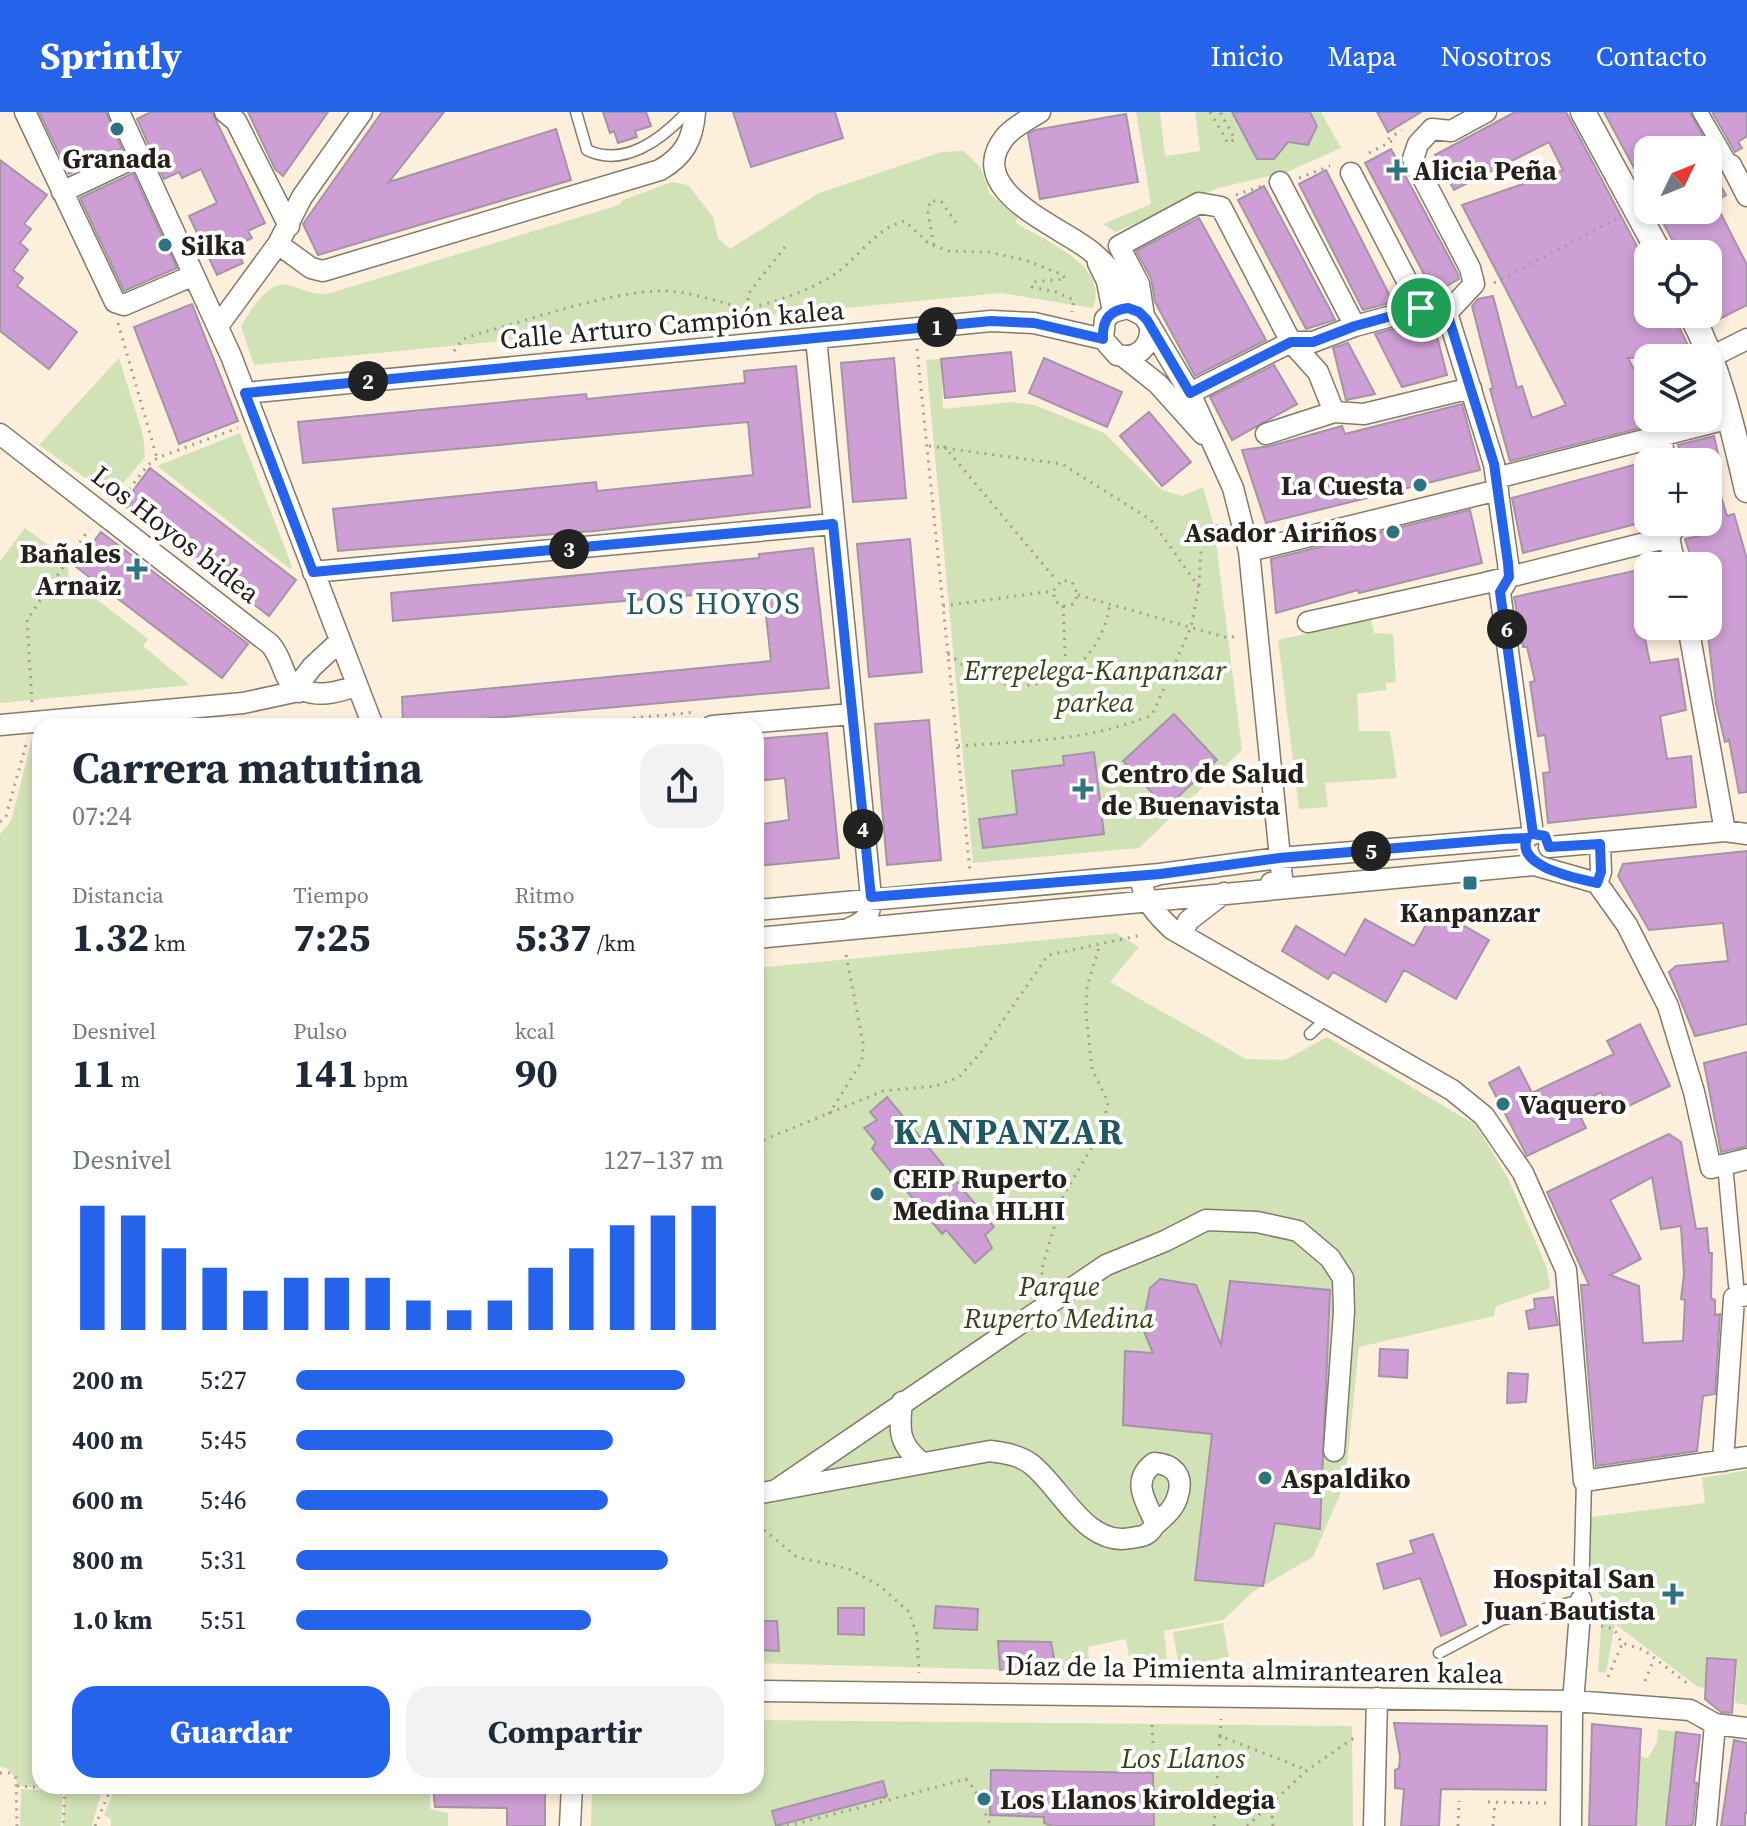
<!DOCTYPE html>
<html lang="es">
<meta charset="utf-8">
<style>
body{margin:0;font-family:"Source Serif 4",serif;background:#f2f2f3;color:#1f2937;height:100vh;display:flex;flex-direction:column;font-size:30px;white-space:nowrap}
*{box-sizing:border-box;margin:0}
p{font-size:26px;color:#747a83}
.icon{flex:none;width:44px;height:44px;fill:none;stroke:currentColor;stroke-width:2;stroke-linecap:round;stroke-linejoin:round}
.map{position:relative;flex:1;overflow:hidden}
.panel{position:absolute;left:32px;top:606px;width:732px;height:1076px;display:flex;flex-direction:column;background:#fff;border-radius:24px;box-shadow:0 4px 12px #0003}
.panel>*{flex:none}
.needle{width:52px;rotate:47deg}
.tools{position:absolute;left:1634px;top:24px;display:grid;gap:16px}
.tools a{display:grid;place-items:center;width:88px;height:88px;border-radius:16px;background:#fff;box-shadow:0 4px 12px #0003;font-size:40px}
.pin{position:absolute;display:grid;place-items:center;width:68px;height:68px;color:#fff;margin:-34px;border:4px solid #fff;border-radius:50%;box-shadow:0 2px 8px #0007}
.km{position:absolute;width:40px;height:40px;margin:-20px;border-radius:50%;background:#222;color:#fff;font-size:22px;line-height:40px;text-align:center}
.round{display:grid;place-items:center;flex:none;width:84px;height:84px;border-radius:24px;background:#f2f2f3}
.overview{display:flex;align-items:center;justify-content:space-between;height:136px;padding:0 40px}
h1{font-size:44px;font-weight:700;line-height:60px}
.figures{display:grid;grid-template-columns:repeat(3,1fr);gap:12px;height:136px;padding:8px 40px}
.figures div{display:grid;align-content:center}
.figures b{font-size:40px;font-weight:700}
.figures small{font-size:22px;font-weight:400}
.figures p{font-size:22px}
.chart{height:224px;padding:16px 40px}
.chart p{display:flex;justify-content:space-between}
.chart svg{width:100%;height:144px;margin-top:8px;stroke:#2563eb;stroke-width:6}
.cta{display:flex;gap:16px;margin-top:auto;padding:16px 40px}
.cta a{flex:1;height:92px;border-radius:24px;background:#2563eb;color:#fff;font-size:32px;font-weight:700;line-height:92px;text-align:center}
.cta a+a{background:#f2f2f3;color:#1f2937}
ul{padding:0 40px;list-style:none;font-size:26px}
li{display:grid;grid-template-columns:128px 96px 1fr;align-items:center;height:60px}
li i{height:20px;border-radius:10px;background:#2563eb}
header{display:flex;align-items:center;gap:48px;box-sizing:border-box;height:112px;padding:0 40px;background:#2563eb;color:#fff}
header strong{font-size:38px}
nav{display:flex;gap:44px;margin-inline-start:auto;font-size:28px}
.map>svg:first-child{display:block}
.green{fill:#d2e2b7}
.building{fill:#ce9fd5;stroke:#a395a5;stroke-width:2;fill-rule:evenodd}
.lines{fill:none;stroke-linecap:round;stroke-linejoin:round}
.service-casing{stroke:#857a69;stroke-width:13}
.pedestrian-casing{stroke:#857a69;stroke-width:17}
.minor-casing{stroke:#857a69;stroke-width:23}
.tertiary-casing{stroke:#857a69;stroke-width:27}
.path{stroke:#a79e8f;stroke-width:3;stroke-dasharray:2 6;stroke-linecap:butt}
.service{stroke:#fff;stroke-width:10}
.pedestrian{stroke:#fff;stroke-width:14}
.minor{stroke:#fff;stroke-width:20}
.tertiary{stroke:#fff;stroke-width:24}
.route-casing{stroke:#fff;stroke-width:16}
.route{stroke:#2563eb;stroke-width:10}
.poi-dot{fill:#2d7380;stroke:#fff;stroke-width:3}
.labels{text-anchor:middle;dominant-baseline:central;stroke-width:8;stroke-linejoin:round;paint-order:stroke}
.poi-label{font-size:28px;font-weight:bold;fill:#25211a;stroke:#fff;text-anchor:start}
.street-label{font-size:28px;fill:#25211a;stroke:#fff}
.park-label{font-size:28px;font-style:italic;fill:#364413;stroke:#fff}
.neighbourhood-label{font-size:30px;letter-spacing:2px;fill:#215963;stroke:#fff}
.district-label{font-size:36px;font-weight:bold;letter-spacing:2px;fill:#215963;stroke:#fff}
</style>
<header>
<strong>Sprintly</strong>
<nav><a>Inicio</a><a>Mapa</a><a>Nosotros</a><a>Contacto</a></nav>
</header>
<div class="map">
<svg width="1747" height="1714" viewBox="0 0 1747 1714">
<rect width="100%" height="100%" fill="#fcf0dc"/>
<path class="green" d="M1136 0H1160L1165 44 1200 39 1195 0H1321L1341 36 1287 60 1218 76 1116 120 1103 112 1151 92Z
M964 39 981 56 990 82 1018 103 1016 111C1045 129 1110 153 1093 196L1001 181 254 253 241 215C249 200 268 168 288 173 302 177 311 182 327 182L619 93 623 88 672 70 688 73 713 105 718 126 730 137 819 81 941 40Z
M119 246 143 323 145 345 112 385 39 333Z
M941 247 943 297 1011 290 1034 293 1104 321 1162 378 1182 384 1203 375 1214 414 1242 638 1139 736 973 751 926 248Z
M240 321 292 454 290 457 157 354Z
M25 416 67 447 69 466 148 527 143 534 190 573 0 591V449Z
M1371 507 1374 521 1393 522 1396 570 1386 571V578L1357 582 1359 619H1390L1397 666 1325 671 1328 695 1299 697 1278 528Z
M40 626V1674H430V1697L448 1701V1714H111V1707L104 1703 113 1681 102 1677 92 1714H63L65 1677 17 1674 16 1666 7 1656 0 1655V722L11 709 32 627Z
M1116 821 1139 835 1110 870 1246 947 1285 948 1327 925 1476 1013 1508 1066 1547 1156 1550 1176 1496 1194 1494 1204 1359 1235 1345 1371 1313 1445 1254 1479 1223 1508 1164 1519 1167 1547 1130 1550 1126 1527 1088 1535 1090 1560 756 1551V856Z
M1747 1358V1593L1735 1591 1737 1547 1706 1546 1705 1576 1698 1575 1615 1512 1606 1561 1598 1560 1603 1486C1582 1466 1590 1433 1591 1405L1705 1391 1702 1366Z
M1223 1511 1229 1545 1179 1554 1173 1520Z
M756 1608 1352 1614 1353 1714H591L592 1674H756Z
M1658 1617 1676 1620 1666 1714H1637L1640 1644 1648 1646 1657 1630Z
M21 1677 63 1679 61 1714H20Z"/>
<path class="building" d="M39 0H106L122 37 69 62Z
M151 0H212L265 111 248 119 252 126 235 134 243 151 217 163 189 104 217 91 201 57 182 66 179 60 164 67 137 7Z
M248 0H328L283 64 275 57Z
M382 0H444L389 70 556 17 571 68 318 143 303 112Z
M603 0H646L651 14 635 19 637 25 618 31 614 19 610 21Z
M733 0H835L843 26 751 55Z
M1232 0H1310L1317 14 1308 33 1288 30 1274 47H1257Z
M1377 0H1421L1388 20Z
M1515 0H1566L1648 155V202H1673L1694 246H1628L1648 284V314L1510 349 1490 277 1493 276 1472 194 1478 187 1493 184 1517 276 1522 274 1532 306 1566 293 1462 93 1563 58 1549 30 1454 78 1435 43Z
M1604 0H1690L1718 51 1711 57 1726 83 1708 93V38H1648V82Z
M1712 0H1747V24L1738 30 1742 36 1735 40Z
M1126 2 1138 70 1040 87 1028 22 1035 18Z
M1391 37 1458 162 1459 167 1434 181 1365 51Z
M0 48 47 83 24 112 31 117 20 131 28 138 13 158 23 166 17 174 77 220 49 257 0 219Z
M1326 58 1393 190 1363 198 1299 72Z
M133 61 177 156 124 179 80 86Z
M1264 74 1328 194 1335 208 1306 217 1238 88Z
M1656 98H1719L1747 153V193L1714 210 1708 198V142H1680Z
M1199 106 1266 228 1195 264 1155 190 1151 166 1136 139Z
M192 192 238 309 179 332 134 215Z
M1414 211 1416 222 1435 217 1447 263 1402 275 1375 222Z
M1348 231 1375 282 1346 288 1333 236Z
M1011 240 1015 279 945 286 941 247Z
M894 246 906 386 853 390 841 251Z
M1044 246 1122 280 1107 315 1029 281Z
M1274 253 1297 292 1232 328 1210 285Z
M796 254 810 395 594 419 338 439 333 397 596 370 597 379 753 363 748 310 303 351 298 310 586 282 587 287 745 271 744 259Z
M1462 292 1480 358 1266 411 1242 338 1270 334 1342 314 1345 322Z
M1149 300 1191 350 1162 374 1120 324Z
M1714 324 1720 350H1683L1678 333Z
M1648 349V409L1523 441 1512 386Z
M1712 355 1727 404 1734 402 1747 447V680L1739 681 1729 628 1725 630 1716 592 1708 522V454H1694L1685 427 1703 423 1699 410H1708V356Z
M150 356 296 468 269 504 123 392Z
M1470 398 1482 451 1359 481 1358 478 1276 501 1271 447Z
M101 420 248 532 222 566 75 454Z
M910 427 922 560 869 565 857 432Z
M813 436 829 576 403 614 402 585 771 549 763 477 393 509 391 481 759 446V442Z
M1648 456V505L1641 507 1650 551 1678 547 1686 598 1660 604 1667 647 1691 644 1696 695 1548 711 1543 661 1550 660 1545 623 1538 624 1530 570 1535 569 1527 535H1523L1514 485Z
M1174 602 1217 648 1166 696 1123 649Z
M929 608 941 748 887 753 875 612Z
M827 621 839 746 756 754V713L789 708 785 666 756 669V627Z
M1094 640 1104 722 983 736 979 707 1017 702 1012 659 1064 653 1063 644Z
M1747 739V912L1695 924 1669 860 1676 854 1728 849 1723 811 1649 818 1618 764 1623 752Z
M1435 797 1489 828 1456 887 1404 858 1386 890 1333 860 1328 867 1282 839 1296 814 1345 843 1365 807 1414 834Z
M1640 912 1670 974 1612 1002 1601 980 1575 994 1586 1016 1527 1044 1489 971 1519 955 1532 981 1614 942 1607 929Z
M1747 940V1034L1721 1040 1704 951Z
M887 985 994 1115 985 1123 992 1136 975 1151 946 1118 942 1122 872 1037 876 1030 864 1016 877 1008 870 1000Z
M1669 1022 1681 1030 1696 1117 1707 1116 1709 1141H1712L1711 1186 1715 1188V1203L1720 1202 1715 1282 1703 1284 1697 1339 1596 1354 1581 1173H1589L1547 1080ZM1652 1065 1661 1117 1681 1114 1684 1162 1681 1187 1685 1188 1683 1229 1643 1231 1639 1174 1610 1163 1641 1147 1610 1088Z
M1160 1167 1196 1173 1221 1233 1230 1169 1330 1178 1320 1417 1275 1411 1263 1474 1195 1468 1212 1322 1123 1313 1125 1239 1153 1241 1142 1215 1150 1176Z
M1553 1185 1558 1213 1529 1217 1526 1199 1535 1197 1534 1187Z
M1380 1237 1408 1238 1407 1266 1379 1264Z
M1508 1261 1528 1262 1526 1290 1507 1291Z
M1433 1422 1466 1513 1441 1524 1420 1466 1384 1477 1377 1452 1414 1441 1410 1429Z
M936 1494 978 1497 977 1518 934 1516Z
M838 1496H864V1523L838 1522Z
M756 1509H777L779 1539 756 1538Z
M998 1529 1051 1530 1055 1552H1031L1032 1556 1000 1558Z
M1707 1546 1736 1548 1732 1601 1721 1600 1705 1587Z
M1394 1611 1547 1614 1546 1678 1441 1677 1439 1714H1401L1404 1677 1395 1676V1658L1399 1656 1400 1644Z
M1592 1612 1641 1617 1636 1714H1589Z
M1676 1620 1700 1623 1694 1670 1697 1671 1693 1712 1689 1714H1666Z
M1734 1628 1747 1631V1701H1745V1714H1721Z
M991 1658 1153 1661 1154 1714H1053L1044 1711V1705L990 1703Z
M883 1669 887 1684 776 1714 772 1699Z
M433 1674H515L545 1678V1714H507V1696L435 1695Z"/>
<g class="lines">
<g class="service-casing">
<path id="service" d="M576 0 587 38C624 56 662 27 687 0
M1310 922 1327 906
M1439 1541 1501 1508 1581 1488"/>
</g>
<g class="pedestrian-casing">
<path id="pedestrian" d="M1700 0 1731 53
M1726 1063 1736 1173
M1581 1488 1584 1369"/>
</g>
<g class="minor-casing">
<path id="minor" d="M25 0 115 190 124 193 185 167
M119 0 231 244 373 614
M225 0 236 9 289 114
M1040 0C1029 7 1014 14 1005 25 961 79 1063 115 1092 140 1110 155 1123 172 1135 192
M1432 17 1418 32 1413 47 1470 156 1474 172 1447 201
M1432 17 1451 19 1486 0
M1731 53 1747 84
M1351 61 1421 196
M1280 70 1355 214
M62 80 138 44
M278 132 311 156 323 159 660 58C684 44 693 28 695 0
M1098 151 1107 169 1113 200
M1447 201 1494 352 1508 451 1509 465 1500 480 1533 722
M1144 204 1139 172 1119 134 1199 91 1221 95 1291 230 1318 260 1334 300
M1150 213C1152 234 1138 248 1117 243L1103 227 1105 207 1113 200 1128 196 1144 204 1190 281 1233 376 1249 439 1283 775 1278 770 1271 771
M218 214 278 132 302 85 362 0
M816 226 871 785C871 803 866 809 850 816
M1124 245 1158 272 1203 322
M1711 245 1747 227
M245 281 991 209 1034 211 1103 227
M1190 281 1291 230H1313L1355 214 1421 196 1447 201
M0 322 270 532C284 547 282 568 299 580
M1266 322 1334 300 1364 302 1471 276
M1662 325 1664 350
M1496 366 1730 306
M1249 439 1498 378
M1675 454 1669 425 1678 410
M313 460 833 412
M1308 510 1485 471 1669 425
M1688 514 1725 719
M303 578 299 572 312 555 340 529
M303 578C321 586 339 579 357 574
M0 613 243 591 303 578
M712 614 852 602
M1549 735 1725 719 1747 722
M1160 762 1141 768C1144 789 1157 803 1172 817L1452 978 1484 1004 1523 1061 1566 1158 1584 1369 1747 1345
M1597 771 1601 760 1600 732
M756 798 1160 762 1279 746 1527 726
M1183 822 1188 809 1224 781
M756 826 1534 753 1597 771 1627 813 1668 894 1694 980 1711 1056 1747 1047
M902 1290C899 1317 898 1332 921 1350
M1723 1349 1734 1186 1747 1183
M776 1378 1106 1153 1165 1129 1206 1108 1257 1110 1298 1119 1330 1146 1343 1166 1344 1200 1334 1339
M756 1382 990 1339C1005 1341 1019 1343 1031 1352 1062 1376 1085 1435 1131 1426 1136 1425 1144 1425 1148 1421 1152 1419 1153 1414 1156 1412 1166 1403 1175 1396 1178 1383 1184 1363 1173 1352 1154 1351 1130 1369 1146 1390 1156 1412
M756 1579 1574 1589 1690 1598 1715 1612 1747 1616
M570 1714 572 1674
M1374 1714 1377 1586
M1571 1714 1572 1604 1581 1488
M1706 1714 1715 1612"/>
</g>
<g class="tertiary-casing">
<path id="tertiary" d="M1583 0 1660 142
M1691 202C1720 258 1733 317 1747 378"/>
</g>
<path class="path" d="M1210 0 1228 31 1235 27 1220 0
M1388 27 1402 18
M1369 41 1392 29
M1299 66 1330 54
M1236 83 1262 74
M934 133 928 101 930 89H941L959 115
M1494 171 1618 106
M118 211 157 346
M748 212V182L785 135
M917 237 970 759
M454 239 463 227 481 221C532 207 609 180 661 179 688 178 719 191 746 196 770 193 815 176 835 162 858 146 877 115 905 109L928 131 948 139 988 140 1025 148 1063 163 1065 167 1033 170 1032 175 1056 180 1074 188 1072 200
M929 334 1062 352 1151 408 1199 475
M944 334 1057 469
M119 390 148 353 157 346 238 316
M1078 483 1228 526 1236 524
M943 494 1053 479 1062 468 1072 470 1078 483 1073 492 1063 494 1055 489 1053 479
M1063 494 1066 562
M948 542C959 549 972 562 984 567 1046 588 1100 555 1110 492
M32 590 27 508 89 417
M633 606 697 600
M958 634C1026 629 1089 629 1152 603L1191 515 1199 475 1202 415 1224 413
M0 710 6 704 27 629
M829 1002 862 949 863 931 845 837
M756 1031 883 979 936 974 959 965 982 939 1048 843 1142 823
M1047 1169 1041 1160 1063 1084 1102 1018 1108 990 1092 957 1086 901 1087 875 1100 832
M756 1404 763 1417 797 1445 849 1457 880 1474 909 1500 917 1523 919 1561
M1601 1514 1614 1517 1622 1531 1644 1538 1688 1572
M1608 1565 1622 1532
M1645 1569 1654 1547
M1152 1613 1153 1632
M1220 1624 1221 1607
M0 1661H9L16 1666 17 1714
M17 1674 65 1677 63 1714
M884 1685 885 1689 966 1667 975 1678 991 1714
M1271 1688 1273 1714
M1488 1690 1551 1691
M95 1714 112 1674
M787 1714 885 1689
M1214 1714 1220 1624 1307 1658
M1247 1714 1307 1658 1357 1624
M1458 1714 1459 1689
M1493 1714 1495 1690"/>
<use href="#service" class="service"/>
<use href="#pedestrian" class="pedestrian"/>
<use href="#minor" class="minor"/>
<use href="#tertiary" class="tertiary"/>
</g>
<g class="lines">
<g class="route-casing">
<path id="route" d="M1128 196 1139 200 1147 208 1190 281 1291 230H1313L1355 214 1421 196 1447 201 1494 352 1508 451 1509 465 1500 480 1533 722 1545 724 1549 735 1600 732 1601 760 1597 771C1577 766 1515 755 1527 726L1503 727 1279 746 1160 762 871 785 833 412 313 460 245 281 991 209 1034 211 1103 227C1102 209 1109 198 1128 196Z"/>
</g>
<use href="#route" class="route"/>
</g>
<g class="poi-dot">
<circle cx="117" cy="17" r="8"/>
<path d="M1393 46h8v8h8v8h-8v8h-8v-8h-8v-8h8z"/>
<circle cx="165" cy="133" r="8"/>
<circle cx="1420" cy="373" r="8"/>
<circle cx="1393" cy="420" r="8"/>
<path d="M133 445h8v8h8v8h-8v8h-8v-8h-8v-8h8z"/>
<path d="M1079 665h8v8h8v8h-8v8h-8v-8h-8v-8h8z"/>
<rect x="1462" y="763" width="16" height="16" rx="4"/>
<circle cx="1503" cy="992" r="8"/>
<circle cx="877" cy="1082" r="8"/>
<circle cx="1265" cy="1366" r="8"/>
<path d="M1669 1470h8v8h8v8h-8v8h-8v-8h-8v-8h8z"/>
<circle cx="984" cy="1687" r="8"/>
</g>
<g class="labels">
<g class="poi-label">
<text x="117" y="46" text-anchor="middle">Granada</text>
<text x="1413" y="58">Alicia Peña</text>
<text x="181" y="133">Silka</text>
<text x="1404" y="373" text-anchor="end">La Cuesta</text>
<text x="1377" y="420" text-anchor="end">Asador Airiños</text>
<text x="121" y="441" text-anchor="end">Bañales<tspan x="121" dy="32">Arnaiz</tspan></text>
<text x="1101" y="661">Centro de Salud<tspan x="1101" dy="32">de Buenavista</tspan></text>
<text x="1470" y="800" text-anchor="middle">Kanpanzar</text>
<text x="1519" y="992">Vaquero</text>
<text x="893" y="1066">CEIP Ruperto<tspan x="893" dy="32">Medina HLHI</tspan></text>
<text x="1281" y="1366">Aspaldiko</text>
<text x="1655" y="1466" text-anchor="end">Hospital San<tspan x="1655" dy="32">Juan Bautista</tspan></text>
<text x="1000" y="1687">Los Llanos kiroldegia</text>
</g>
<g class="street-label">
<text transform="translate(672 212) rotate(-5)">Calle Arturo Campión kalea</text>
<text transform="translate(176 422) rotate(38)">Los Hoyos bidea</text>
<text transform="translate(1254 1557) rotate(1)">Díaz de la Pimienta almirantearen kalea</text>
</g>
<g class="park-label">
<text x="1095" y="558">Errepelega-Kanpanzar<tspan x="1095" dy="32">parkea</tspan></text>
<text x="1059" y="1174">Parque<tspan x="1059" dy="32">Ruperto Medina</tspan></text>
<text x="1183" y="1646">Los Llanos</text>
</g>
<g class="neighbourhood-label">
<text x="714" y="491">LOS HOYOS</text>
</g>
<g class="district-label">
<text x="1009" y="1019">KANPANZAR</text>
</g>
</g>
</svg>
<div class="tools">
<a><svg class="needle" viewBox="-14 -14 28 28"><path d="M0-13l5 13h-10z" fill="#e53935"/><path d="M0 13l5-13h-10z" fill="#747a83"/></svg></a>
<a><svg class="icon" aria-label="locate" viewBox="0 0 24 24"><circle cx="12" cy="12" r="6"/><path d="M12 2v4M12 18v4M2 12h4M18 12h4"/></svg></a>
<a><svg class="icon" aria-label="layers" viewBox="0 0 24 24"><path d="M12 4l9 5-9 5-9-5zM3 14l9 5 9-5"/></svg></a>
<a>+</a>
<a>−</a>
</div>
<div class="pin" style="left:1421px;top:196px;background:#1e9e55"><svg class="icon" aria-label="arrive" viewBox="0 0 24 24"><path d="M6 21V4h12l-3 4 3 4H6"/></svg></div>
<b class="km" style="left:937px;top:215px">1</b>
<b class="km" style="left:368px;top:269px">2</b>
<b class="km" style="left:569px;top:437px">3</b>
<b class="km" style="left:863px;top:717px">4</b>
<b class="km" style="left:1371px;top:739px">5</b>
<b class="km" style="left:1507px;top:517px">6</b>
<section class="panel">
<div class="overview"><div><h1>Carrera matutina</h1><p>07:24</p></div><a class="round"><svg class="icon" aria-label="share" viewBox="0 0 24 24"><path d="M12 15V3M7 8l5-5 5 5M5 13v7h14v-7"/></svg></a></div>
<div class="figures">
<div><p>Distancia</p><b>1.32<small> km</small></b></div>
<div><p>Tiempo</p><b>7:25</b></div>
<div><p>Ritmo</p><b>5:37<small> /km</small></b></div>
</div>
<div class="figures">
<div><p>Desnivel</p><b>11<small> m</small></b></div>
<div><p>Pulso</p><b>141<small> bpm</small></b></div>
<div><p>kcal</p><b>90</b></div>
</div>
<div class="chart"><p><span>Desnivel</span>127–137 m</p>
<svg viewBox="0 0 160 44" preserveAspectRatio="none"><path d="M5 44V6M15 44V9M25 44V19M35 44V25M45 44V32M55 44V28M65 44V28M75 44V28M85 44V35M95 44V38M105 44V35M115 44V25M125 44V19M135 44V12M145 44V9M155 44V6"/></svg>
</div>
<ul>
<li><b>200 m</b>5:27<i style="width:91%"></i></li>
<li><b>400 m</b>5:45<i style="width:74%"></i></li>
<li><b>600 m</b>5:46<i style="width:73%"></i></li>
<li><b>800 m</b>5:31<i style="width:87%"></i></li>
<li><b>1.0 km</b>5:51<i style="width:69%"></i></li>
</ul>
<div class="cta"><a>Guardar</a><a>Compartir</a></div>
</section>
</div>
